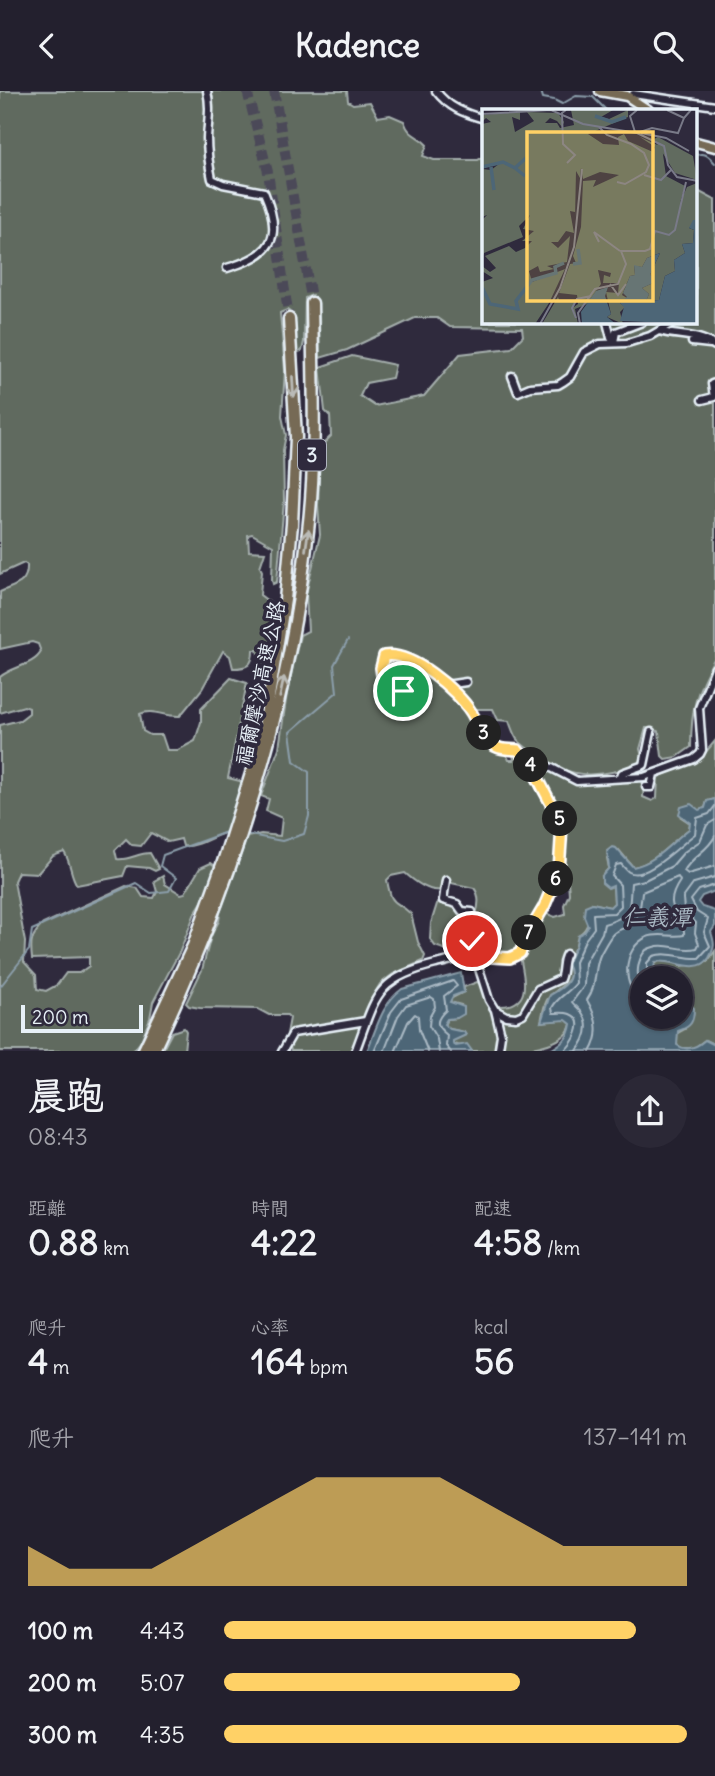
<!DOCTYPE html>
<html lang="zh-TW">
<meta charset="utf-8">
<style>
body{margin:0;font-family:Delius,"LXGW WenKai TC",sans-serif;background:#2b2836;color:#f1f3f6;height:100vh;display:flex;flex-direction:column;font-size:26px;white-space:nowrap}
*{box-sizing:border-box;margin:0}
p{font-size:23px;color:#a3a3aa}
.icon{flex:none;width:38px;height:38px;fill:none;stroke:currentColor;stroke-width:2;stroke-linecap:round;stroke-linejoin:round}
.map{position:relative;height:960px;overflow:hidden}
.panel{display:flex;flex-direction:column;background:#23202e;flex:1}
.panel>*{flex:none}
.controls{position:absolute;left:630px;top:875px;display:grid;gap:14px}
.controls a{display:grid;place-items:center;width:63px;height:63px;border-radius:50%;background:#23202e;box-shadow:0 2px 5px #0004,0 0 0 2px #403e4a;font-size:35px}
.scale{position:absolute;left:21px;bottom:18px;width:122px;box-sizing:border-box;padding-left:7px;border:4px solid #e8f1f8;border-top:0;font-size:19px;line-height:24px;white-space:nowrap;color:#e8f1f8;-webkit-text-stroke:5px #2f2a3d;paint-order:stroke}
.pin{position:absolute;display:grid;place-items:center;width:60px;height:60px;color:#fff;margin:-30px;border:4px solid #fff;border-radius:50%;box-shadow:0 2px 7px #0007}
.km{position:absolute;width:35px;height:35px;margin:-18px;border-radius:50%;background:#222;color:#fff;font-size:19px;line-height:35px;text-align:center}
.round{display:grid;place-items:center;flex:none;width:74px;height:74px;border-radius:37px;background:#2b2836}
.overview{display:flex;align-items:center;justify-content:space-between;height:119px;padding:0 28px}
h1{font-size:38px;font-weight:700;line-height:52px}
.figures{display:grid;grid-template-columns:repeat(3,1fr);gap:10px;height:119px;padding:7px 28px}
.figures div{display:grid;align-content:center}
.figures b{font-size:35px;font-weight:700}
.figures small{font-size:19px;font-weight:400}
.figures p{font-size:19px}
.chart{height:196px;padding:14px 28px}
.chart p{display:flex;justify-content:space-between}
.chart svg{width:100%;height:126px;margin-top:7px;fill:#ffd166;opacity:.7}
ul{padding:0 28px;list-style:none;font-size:23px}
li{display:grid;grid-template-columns:112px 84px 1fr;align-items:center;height:52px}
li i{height:18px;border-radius:9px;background:#ffd166}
header{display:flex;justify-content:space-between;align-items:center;height:91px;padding:0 28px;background:#23202e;font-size:32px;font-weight:700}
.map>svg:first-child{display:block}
.green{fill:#616b5f;stroke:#a4aeac;stroke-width:2}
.water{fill:#4d6677;stroke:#8b9eab;stroke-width:2}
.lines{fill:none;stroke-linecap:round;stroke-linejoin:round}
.shore{stroke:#aab9c4;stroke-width:2}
.stream{stroke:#8b9eab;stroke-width:2}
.highway-tunnel{stroke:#4b4859;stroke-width:10;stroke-dasharray:10 5;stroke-linecap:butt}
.minor-casing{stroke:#e8f1f8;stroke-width:11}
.major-casing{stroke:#e8f1f8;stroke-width:13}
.highway-casing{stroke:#e8f1f8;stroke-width:15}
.minor{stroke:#2f2a3d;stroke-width:6}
.major{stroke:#766a55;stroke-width:8}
.highway{stroke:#766a55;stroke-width:10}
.oneway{stroke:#babbb7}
.route-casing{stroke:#fff;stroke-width:14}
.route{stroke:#ffd166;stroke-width:9}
.labels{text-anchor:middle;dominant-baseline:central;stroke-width:7;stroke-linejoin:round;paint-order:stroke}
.shield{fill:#2f2a3d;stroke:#b0b5c0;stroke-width:2}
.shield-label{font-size:19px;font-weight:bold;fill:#e8f1f8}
.street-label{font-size:21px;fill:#e8f1f8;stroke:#2f2a3d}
.water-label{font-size:23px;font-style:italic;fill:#aab9c4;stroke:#2f2a3d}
.inset-river{fill:none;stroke:#4d6677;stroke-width:3.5}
.inset-road{fill:none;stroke:#797a88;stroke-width:2}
.view{fill:#ffd166;fill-opacity:0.15;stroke:#ffd166;stroke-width:3.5}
.inset-edge{fill:none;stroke:#e8f1f8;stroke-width:3.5}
</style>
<header><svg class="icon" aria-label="back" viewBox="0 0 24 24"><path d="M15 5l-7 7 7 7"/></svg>Kadence<svg class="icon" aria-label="search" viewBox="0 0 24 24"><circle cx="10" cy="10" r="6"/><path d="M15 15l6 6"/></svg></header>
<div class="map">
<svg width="715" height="961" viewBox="0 0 715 961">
<rect width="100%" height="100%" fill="#2f2a3d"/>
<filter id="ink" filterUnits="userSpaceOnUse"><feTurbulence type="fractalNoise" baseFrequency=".0143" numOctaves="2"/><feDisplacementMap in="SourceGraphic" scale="14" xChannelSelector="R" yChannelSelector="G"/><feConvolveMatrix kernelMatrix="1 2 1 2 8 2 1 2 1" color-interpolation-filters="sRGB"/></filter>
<g filter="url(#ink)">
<path class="green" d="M0 0H347L348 10 353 13 370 11 378 26 390 24 404 30C410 47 418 43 427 54L423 65 434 69H478L484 65V231H696V99L715 109V566C696 601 691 617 691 656L677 666 665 668 662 665 659 641 653 637H646L640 658 644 673C601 685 574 692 535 663 517 649 517 653 509 630L498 629 493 618H477L475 626 476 637 480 640 488 638 491 645 501 652 509 669H514L513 662 518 660 538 701 558 728 556 757 558 765 544 807 535 821 524 847 514 860 507 862 457 863 435 855 430 848 431 832 437 813 440 810C453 812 463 819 476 823 479 815 480 804 474 797L447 791 440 799C428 801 414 790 405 782L391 785 387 789C392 817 394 807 411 823L418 851 425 865 423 870 393 883 380 893 372 907 362 936 350 960H291L287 943 290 927 287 924H269L258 918 200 917 189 915 186 912 202 879 211 845 219 830 220 822 247 746 261 743 280 745 282 727 266 720 269 708 261 705 279 657 287 602 300 544 308 540 306 503 320 444 318 414 320 361 322 354 331 345 330 325 325 320 320 276 352 265 395 274 392 287 366 292 360 305 375 315 424 305 460 263 511 257 523 245 522 237 450 236 437 227H415L347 259 320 267 319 223 312 204 305 207 304 251 302 260 298 261 296 257 293 223 287 219 280 222 285 279 282 325 286 344 283 359 284 410 277 491 273 493 272 489 273 455 252 443 248 444 249 460 265 461 260 476 262 480 260 504 273 514 277 522 269 571 262 574 257 559H253C253 574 248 577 233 577L230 565 223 560 202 598 180 625C164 626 152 617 140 623L143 640 150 644H162L167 659H178L195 650 201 631V618L231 587 247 592 228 687 244 691 228 741C214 744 197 757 183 755L181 748 168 751 151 742 141 755 132 754 126 748 115 759 117 768C128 770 138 762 150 762L159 778 155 780 149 777 127 775 123 785 77 794C70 784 71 771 64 761L53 765 38 782 18 781 14 790 25 851 24 871 36 884 37 898 46 900 57 894 66 882H79L89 875V866L32 868C30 851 31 845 43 833L126 795 137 797 143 806 154 807 157 801 154 790 163 785 165 793 181 803 185 802 200 777 211 772 215 775 207 803 195 822 180 860 153 911 150 927 141 950 133 960H0V634L20 629 29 622V617L24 615 0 622V586C13 575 33 575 41 561L38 553 32 551 0 558V501C14 494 28 494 27 474L24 472 0 483Z
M715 650V708L707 710 705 717 681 726 690 732 689 738C670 752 657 771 633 776L619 759 607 767 609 777 602 785 613 795 614 812 610 816 592 812C589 824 590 838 578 844L576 854 567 872C577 890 562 893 551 904 544 910 543 922 541 931L566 928 571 933C566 961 502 960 472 960L468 957 453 953 452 950 464 941 450 938 444 934 447 928 457 927 461 914 450 911V908L464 901V896L477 891 482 894 496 915C532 917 525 891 520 865L545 822 555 826 565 823 564 814 569 803 568 790 564 782 565 734 558 714 540 689 537 677 540 675C564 686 585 695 612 692 621 691 630 688 640 689L644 690 643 706 652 710 657 707 658 686 700 668Z
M715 860V954L705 949 694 957H680L677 954 676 943 685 938V906L681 905V887H653L654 874 659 870H670L682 875 707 871Z
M184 937 186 940 184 960H162L172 941Z"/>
<path class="water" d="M715 708V800L702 805 698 811 702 816 715 820V835L711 841C715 853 715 856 709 867 697 885 672 867 655 871L653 887H642V926H681V905L685 906 694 917C694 931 691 936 678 940L677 954C687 961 697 956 705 949L715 954V960H549C561 953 569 948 571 933L566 929 541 931 550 904C563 897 576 889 567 873L576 854 578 844 584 841 588 835 584 825 585 815 592 812 610 816 614 812 613 795 608 797 602 792V785L609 777 607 760 612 756 616 757 633 776C657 771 670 752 689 738L690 732 679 723 681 716 691 713 699 719 705 717 707 710Z
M461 882 464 901 453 905 450 911 464 916V923L457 927 447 928 444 933 450 938 464 941 466 944 453 950V953L456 955 467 953 472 960H367C376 939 382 912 402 898Z"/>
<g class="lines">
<path class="shore" d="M715 745C708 760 692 765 684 780L688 783 715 775
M647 887V872L653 865C669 860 683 868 699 867L710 855 704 841 708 828 697 821 691 809 699 799 715 794
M642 897C635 885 637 869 646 859 666 848 678 862 697 857L699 853 695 842 696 832 684 819 683 807 694 792 715 786
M374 961 391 921 401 908 453 890 457 895 444 905 446 919C435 929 435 935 447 944L446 955 451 961
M384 961 398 925 406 914 431 906 434 908 435 916 430 925 429 935 437 948 439 961
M395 961 408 931 415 923 418 925 419 939 428 961
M563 961C572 954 588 930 570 923 565 921 558 922 553 922L552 917C557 906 569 902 576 892L575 871 585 849 594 837 593 823 614 822 621 815 620 794 612 785 616 774 621 773C621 773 628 781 629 781 645 791 682 752 695 743L697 727 709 723 715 715
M576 961C585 950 591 936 583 923 580 918 575 915 572 911L584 895 585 872 602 842 604 833C632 825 629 820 631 792L645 789 672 775 684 761 700 750 707 734 715 729
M590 961C601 943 597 926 587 909 598 894 593 878 601 862 604 857 609 847 613 843 621 835 631 840 638 823 641 816 641 808 642 801L678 786 680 790C659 821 686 822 684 844 673 847 660 841 647 846 622 857 621 896 642 910"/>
<path class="stream" d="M541 0 543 7 554 9 562 13 576 5 593 6 606 19
M696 64C706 61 708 65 715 72
M245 743 282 750 304 743 309 725V681L294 670 290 641 337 601 334 574 348 549
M0 896 29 859 32 839 136 792 151 802 169 800 176 787 160 775 163 764 229 740"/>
<path class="highway-tunnel" d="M247 0 268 81 289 228
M274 0 312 212"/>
<g class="minor-casing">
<path id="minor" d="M207 0C211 17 208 29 207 47 207 61 209 74 212 88L223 93 264 101C284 147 272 164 227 177
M436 0C449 17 464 22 484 28
M633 3 715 15
M607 231 611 247 614 251
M659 240C679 246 697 242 715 255
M614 251 616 241 642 231
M692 251 710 253
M512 285 518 301 530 296 558 294 563 291 570 286 584 261 600 253 627 252 650 245 674 231
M702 309 714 306 712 293 715 292
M446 594 466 591
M410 622 408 608 398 594 383 591 381 577 384 565C411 560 457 599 471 621 478 632 484 650 497 656 502 659 512 658 518 659L532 676
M620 687 622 682 644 674 651 641
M646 696H651L654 683
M446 789 443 809 457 813 462 820 472 821 469 829 463 833 472 850 470 856 459 867
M475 865 489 909 495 919 506 925 516 926 523 923 538 898 560 888C564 879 561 871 566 863
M495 919 501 944 499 957
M282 961 293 942 366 930
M355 961C376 906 374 888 436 873 450 870 464 865 479 865 492 865 510 870 520 862L531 837 544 816 559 780 562 749 560 729 533 682V673L540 671 577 690 644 686 694 668 700 663 702 659 699 617 715 577"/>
</g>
<g class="major-casing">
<path id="major" d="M600 0 627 5 648 19
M696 51 715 56"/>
</g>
<g class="highway-casing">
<path id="highway" d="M143 961 193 855 223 771 262 648 285 509 292 433 296 346 289 228
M153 961C232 796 288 621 308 440 317 364 313 288 312 212"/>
</g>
<use href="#minor" class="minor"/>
<use href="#major" class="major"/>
<use href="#highway" class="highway"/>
</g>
<defs><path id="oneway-shaft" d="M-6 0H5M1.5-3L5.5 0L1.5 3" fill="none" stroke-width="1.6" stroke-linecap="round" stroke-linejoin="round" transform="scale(1.75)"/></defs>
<g class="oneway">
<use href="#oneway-shaft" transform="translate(293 296) rotate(87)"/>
<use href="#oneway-shaft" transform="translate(307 449) rotate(-82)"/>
<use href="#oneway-shaft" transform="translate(282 596) rotate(-78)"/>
</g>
</g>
<g class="lines" filter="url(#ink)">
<g class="route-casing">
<path id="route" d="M403 600 395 592 383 591 381 577 384 565C411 560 457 599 471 621 478 632 484 651 497 656 502 659 512 658 518 659L532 676 562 734 559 780 544 816 531 838 520 862 510 867 475 865 458 868 470 856 472 850"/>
</g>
<use href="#route" class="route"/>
</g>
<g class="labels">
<rect class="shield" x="298" y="348.5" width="28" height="31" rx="5"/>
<g class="shield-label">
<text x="312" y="364">3</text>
</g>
<g class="street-label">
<text transform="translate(260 592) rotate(-78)">福爾摩沙高速公路</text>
</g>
<g class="water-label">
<text x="657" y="825">仁義潭</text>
</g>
</g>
<g transform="translate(482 18)">
<rect width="215" height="215" fill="#2f2a3d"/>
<path d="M89 1H131L119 8 127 10 146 1V8L106 25 121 35 137 36 136 28 142 25 146 32 171 43 173 38 158 28 180 38 184 67 203 77 198 94 205 78 215 74V111L207 119 212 121 211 134 200 135 203 144 192 151 193 162 183 167 177 191 164 192 167 185 160 179 171 174 172 168 168 166 178 144 165 149 160 158 152 157 153 166 148 167 140 186 145 189 138 194 143 198 138 203 141 215 125 208 129 205 124 183 136 184 137 174H121L122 166 128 168 129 164 116 161 119 175 105 195 93 200 96 215H60L76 188 78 193H93L92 198 96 195 95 186 77 184 88 155 94 154 91 147 99 118 101 72 114 71 111 78 137 66 118 63 101 70 99 59 98 69 94 62 93 110V103L88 102 92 124 84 122 76 133H69L76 139 88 127 85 153 65 157 72 160 58 163 56 157 47 162 50 173 83 160 67 194 53 215H0V173L11 169 0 162V157L8 163 14 159 3 147 27 137 34 143 43 139 50 132H40L52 122 41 120 48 106 37 117 41 128 2 144 0 149V111L5 106 0 108V60L9 61 17 55 0 57V15L9 13 4 9 0 13V6L38 3V11L30 8 33 23 52 12 45 3 76 4 82 13 80 18 75 12 68 9 63 14H75L78 19 92 16ZM176 28 211 47 215 71 193 64 172 30Z" fill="#616b5f"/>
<path d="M211 111H216L215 215 138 212 142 198 138 194 145 188 141 184 148 167 153 166 152 156 160 158 165 149 178 144 168 166 173 167 171 174 160 179 167 185 164 192 177 191 183 167 193 162 192 151 203 144 200 135 211 134 212 121 207 119ZM126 178 123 187 129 205 125 208 134 215H100L99 203 114 182Z" fill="#4d6677"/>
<path class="inset-river" d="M113 7 130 13 144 8M0 58 21 53 33 59M9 58 12 81M43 67 33 59 44 49M91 155 98 154 96 140M0 178 8 195 36 200 34 192 50 171 74 164 73 158 82 154"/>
<path class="inset-road" d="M84 1 80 4 81 35 93 46 85 54M185 1 202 9 209 1M0 5 69 1 101 15 155 24 182 37 186 56 195 68 216 72M117 18 125 26 149 35 162 44 167 56 164 63 143 75 135 73M153 23 148 7 155 1M155 24 170 19 196 24 202 9M159 24 184 29 207 42M162 66 179 71 189 61M117 133 112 123 138 142M128 175 136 186 144 175M94 209 90 199 95 190 109 187M58 215 78 179 92 138 100 60M98 215 96 204 113 180 136 175 144 155 139 142H163L168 140 173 122 187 126 193 121 204 73"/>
<path class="view" d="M45 23H171V192H45Z"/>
<rect width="215" height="215" class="inset-edge"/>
</g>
</svg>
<div class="controls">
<a><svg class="icon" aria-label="layers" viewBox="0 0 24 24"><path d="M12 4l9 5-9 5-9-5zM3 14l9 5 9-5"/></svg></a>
</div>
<div class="scale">200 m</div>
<div class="pin" style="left:403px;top:600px;background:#1e9e55"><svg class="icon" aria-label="arrive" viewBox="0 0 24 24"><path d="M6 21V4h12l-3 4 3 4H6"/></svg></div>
<div class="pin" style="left:472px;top:850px;background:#d93025"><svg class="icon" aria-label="check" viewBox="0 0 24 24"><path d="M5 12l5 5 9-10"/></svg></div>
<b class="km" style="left:484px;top:642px">3</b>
<b class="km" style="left:531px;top:674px">4</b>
<b class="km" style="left:560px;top:728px">5</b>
<b class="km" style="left:556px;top:788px">6</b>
<b class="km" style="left:529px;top:842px">7</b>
</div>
<section class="panel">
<div class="overview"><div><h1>晨跑</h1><p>08:43</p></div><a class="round"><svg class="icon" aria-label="share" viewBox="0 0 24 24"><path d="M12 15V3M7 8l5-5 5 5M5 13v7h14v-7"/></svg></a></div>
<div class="figures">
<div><p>距離</p><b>0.88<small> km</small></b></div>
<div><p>時間</p><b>4:22</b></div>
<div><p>配速</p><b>4:58<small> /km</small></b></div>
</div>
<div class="figures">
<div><p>爬升</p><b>4<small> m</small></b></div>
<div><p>心率</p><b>164<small> bpm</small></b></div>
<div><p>kcal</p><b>56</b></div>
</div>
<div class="chart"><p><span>爬升</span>137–141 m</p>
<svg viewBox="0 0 160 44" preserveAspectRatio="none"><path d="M0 44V30L10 38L20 38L30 38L40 30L50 22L60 14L70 6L80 6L90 6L100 6L110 14L120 22L130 30L140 30L150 30L160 30V44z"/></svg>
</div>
<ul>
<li><b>100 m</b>4:43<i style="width:89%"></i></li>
<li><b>200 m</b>5:07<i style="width:64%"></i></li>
<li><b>300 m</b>4:35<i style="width:100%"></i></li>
</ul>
</section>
